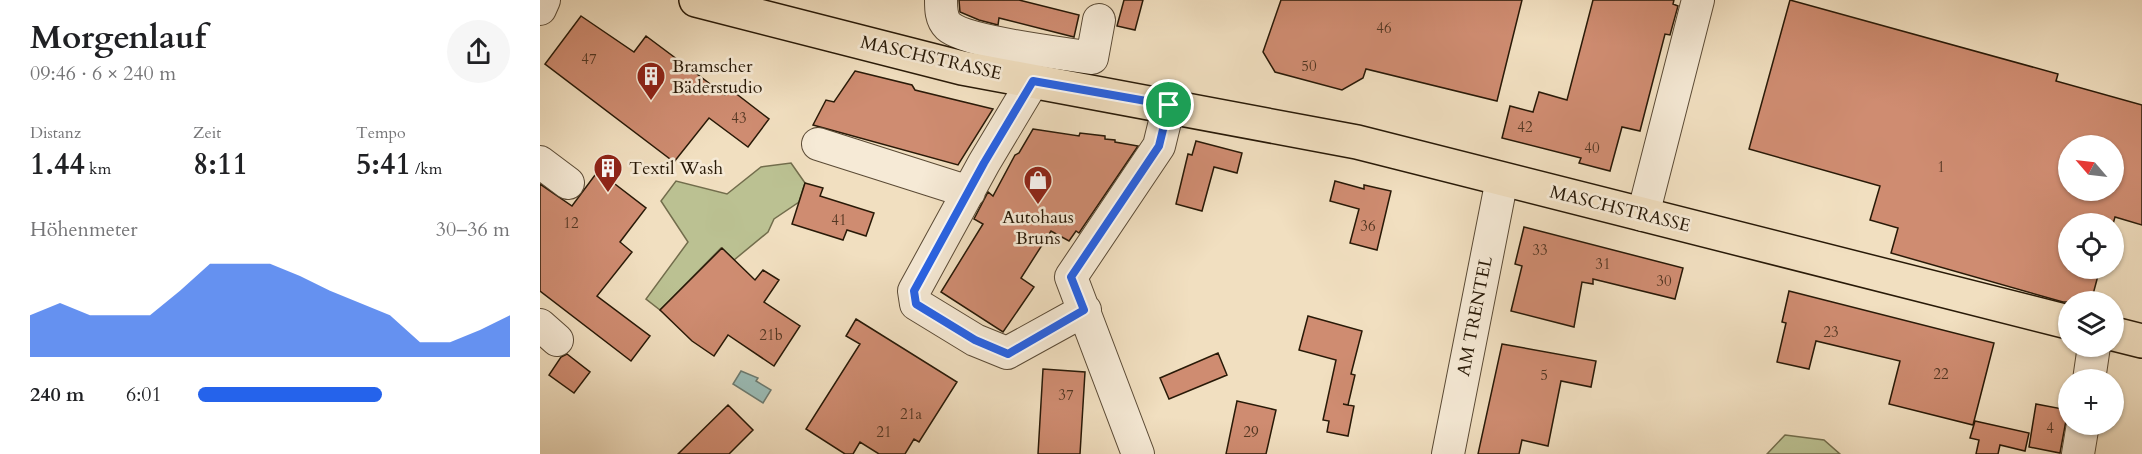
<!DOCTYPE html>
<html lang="de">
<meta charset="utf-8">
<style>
body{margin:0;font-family:Cardo,serif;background:#f6f6f6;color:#202124;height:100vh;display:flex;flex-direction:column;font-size:22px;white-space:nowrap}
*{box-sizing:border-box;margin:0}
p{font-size:20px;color:#757577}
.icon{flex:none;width:33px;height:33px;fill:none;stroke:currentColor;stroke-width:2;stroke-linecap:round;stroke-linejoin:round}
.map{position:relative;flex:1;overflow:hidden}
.drawer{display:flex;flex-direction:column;background:#fff;width:540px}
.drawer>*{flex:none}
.needle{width:39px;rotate:298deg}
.buttons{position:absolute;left:1518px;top:135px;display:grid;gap:12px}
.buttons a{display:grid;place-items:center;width:66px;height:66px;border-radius:50%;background:#fff;box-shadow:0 2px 4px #0004;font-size:30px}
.pin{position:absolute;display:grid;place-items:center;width:51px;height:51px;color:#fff;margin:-26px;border:3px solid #fff;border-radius:50%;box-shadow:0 2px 6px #0007}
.round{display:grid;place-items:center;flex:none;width:63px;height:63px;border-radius:32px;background:#f6f6f6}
.summary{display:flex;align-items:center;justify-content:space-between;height:102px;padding:0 30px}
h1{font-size:33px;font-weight:600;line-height:45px}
.stats{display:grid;grid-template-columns:repeat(3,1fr);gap:9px;height:102px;padding:6px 30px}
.stats div{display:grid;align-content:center}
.stats b{font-size:30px;font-weight:600}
.stats small{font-size:16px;font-weight:400}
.stats p{font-size:16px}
.chart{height:168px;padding:12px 30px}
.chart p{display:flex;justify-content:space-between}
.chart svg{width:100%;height:108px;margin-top:6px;fill:#2563eb;opacity:.7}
ul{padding:0 30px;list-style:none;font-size:20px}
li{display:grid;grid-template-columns:96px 72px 1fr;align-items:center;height:45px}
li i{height:15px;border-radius:8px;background:#2563eb}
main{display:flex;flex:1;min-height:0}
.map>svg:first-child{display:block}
.green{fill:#bbc192;stroke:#726d4c;stroke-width:1.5}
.water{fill:#9bbcb6;stroke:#6d7b70;stroke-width:1.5}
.building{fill:#cf8c71;stroke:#281907;stroke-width:1.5;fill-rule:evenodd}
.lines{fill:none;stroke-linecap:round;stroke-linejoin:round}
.minor-casing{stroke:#5a4a35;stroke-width:34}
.major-casing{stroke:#281907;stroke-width:36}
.minor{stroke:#f6ead6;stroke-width:32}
.major{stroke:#f1dfc0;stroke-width:33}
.route-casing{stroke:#fff;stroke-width:12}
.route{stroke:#2563eb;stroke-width:8}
.labels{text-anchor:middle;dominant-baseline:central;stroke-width:5;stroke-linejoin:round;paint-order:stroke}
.number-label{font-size:15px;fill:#523622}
.street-label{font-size:18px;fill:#281907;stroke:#f6ead6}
.poi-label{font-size:18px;fill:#281907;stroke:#f6ead6;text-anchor:start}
</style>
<main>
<section class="drawer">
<div class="summary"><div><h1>Morgenlauf</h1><p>09:46 · 6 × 240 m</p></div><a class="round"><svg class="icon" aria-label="share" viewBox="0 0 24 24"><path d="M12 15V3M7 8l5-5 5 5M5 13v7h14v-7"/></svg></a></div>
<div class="stats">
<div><p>Distanz</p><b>1.44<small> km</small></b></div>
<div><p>Zeit</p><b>8:11</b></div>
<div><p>Tempo</p><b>5:41<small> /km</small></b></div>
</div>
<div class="chart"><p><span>Höhenmeter</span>30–36 m</p>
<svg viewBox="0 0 160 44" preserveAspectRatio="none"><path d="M0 44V27L10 22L20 27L30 27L40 27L50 17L60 6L70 6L80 6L90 11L100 17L110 22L120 27L130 38L140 38L150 33L160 27V44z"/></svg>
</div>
<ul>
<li><b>240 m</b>6:01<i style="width:59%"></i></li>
</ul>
</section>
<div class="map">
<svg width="1602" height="454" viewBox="0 0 1602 454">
<rect width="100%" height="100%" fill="#f1dfc0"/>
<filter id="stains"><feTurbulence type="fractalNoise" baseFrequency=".00333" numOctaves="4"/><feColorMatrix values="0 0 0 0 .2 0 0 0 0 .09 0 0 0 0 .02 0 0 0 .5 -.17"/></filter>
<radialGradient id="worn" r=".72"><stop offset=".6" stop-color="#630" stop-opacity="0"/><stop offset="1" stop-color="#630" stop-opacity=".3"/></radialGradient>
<path class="green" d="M251 163 265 183 259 202 234 219 228 232 194 260 181 248 120 310 106 299 148 242 121 201 136 181 187 194 221 167Z
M1245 435 1284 440 1300 454H1227Z"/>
<path class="water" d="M201 371 218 378 216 381 231 390 223 403 193 384Z"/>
<path class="building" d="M419 0H479L539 15 534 37 459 18 458 25 439 20 420 12Z
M584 0H603L595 30 577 26Z
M741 0H982L957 101 826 69 823 78 802 90 735 72 723 52Z
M1053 0H1134L1133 4 1138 6 1130 35 1125 34 1100 131 1082 127 1070 171 1039 163 1041 158 962 138 970 106 993 112 999 92 1027 100Z
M1250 0 1518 74 1516 81 1602 105V225L1575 217 1573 224H1528V268H1560L1551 302H1523L1351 253 1358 228 1330 220 1340 186 1209 149ZM1528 146H1574V190H1528Z
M41 16 94 52 106 36 185 95 190 89 229 119 208 147 169 118 134 162 5 64Z
M315 71 372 85 375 90 453 109 418 165 273 125 286 100 294 102Z
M493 129 539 136 540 133 565 136V139L575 140V142L598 146 539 233 536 231 529 241 511 231 481 278 494 287 463 332 401 292 443 224 434 219 448 192 453 196 475 155 479 153Z
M656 141 702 153 697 173 674 167 662 211 636 204 648 154 652 155Z
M58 171 106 208 80 242 92 252 57 296 110 336 91 361 0 291V184L32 206Z
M795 181 824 189V185L851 191 837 250 810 243 819 209 790 201Z
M265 183 283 188 280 196 334 213 326 236 307 230 303 240 252 224Z
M984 227 1143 268 1135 299 1053 279V284L1042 282 1034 327 971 311 982 266 975 264Z
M182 248 215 280 223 270 239 280 224 302 260 326 234 366 188 335 174 356 152 341 120 310Z
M1249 291 1454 343 1433 425 1349 404 1360 361 1276 341 1269 369 1237 362 1246 323 1242 322Z
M768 316 822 331 811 374 815 375 808 405 803 404 814 406 808 436 787 432 789 421 783 420 796 360 759 350Z
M316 319 417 382 379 442 374 439 365 454H339L320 442 313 454H305L266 429 320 344 306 336Z
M962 344 1056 361 1051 387 1021 381 1008 446 982 440 979 454H938Z
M678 353 687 375 629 399 620 378Z
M27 354 50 372 34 393 9 375 21 357Z
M503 369 545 372 540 454H498Z
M697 401 736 410 726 454H686Z
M1496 404 1528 410 1520 453 1489 447Z
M188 405 213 430 189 454H138Z
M1435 421 1489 433 1485 451 1460 445 1458 454H1436L1439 440 1430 438Z"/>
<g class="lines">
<g class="minor-casing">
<path id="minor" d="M401 0C401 9 401 19 408 26 427 43 523 53 552 58L559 20
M0 9 4 0
M493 81 444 163 374 291 376 304 435 340 467 353 545 310
M278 144 429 192
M0 162 28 183
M1103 215 1158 0
M0 325 17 340
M1549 380 1554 346
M598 454 531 277 619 146 629 105
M908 454 962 179
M1538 454 1543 424"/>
</g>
<g class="major-casing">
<path id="major" d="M156 0 422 68 817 142 1528 322
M1574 334 1602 341"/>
</g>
<use href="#minor" class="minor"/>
<use href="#major" class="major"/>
</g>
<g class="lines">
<g class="route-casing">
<path id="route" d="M493 81 629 105 619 146 531 277 544 310 468 354 435 340 376 304 374 291 444 163Z"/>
</g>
<use href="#route" class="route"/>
</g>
<defs>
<g id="building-pin" transform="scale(1.5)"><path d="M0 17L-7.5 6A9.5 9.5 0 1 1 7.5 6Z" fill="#8f2418" stroke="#f6ead6"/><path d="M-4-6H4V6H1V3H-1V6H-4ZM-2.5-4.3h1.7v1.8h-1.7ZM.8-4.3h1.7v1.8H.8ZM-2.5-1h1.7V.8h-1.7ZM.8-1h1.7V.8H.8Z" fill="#fff"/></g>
<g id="shop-pin" transform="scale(1.5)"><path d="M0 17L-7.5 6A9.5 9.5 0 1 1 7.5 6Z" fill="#8f2418" stroke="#f6ead6"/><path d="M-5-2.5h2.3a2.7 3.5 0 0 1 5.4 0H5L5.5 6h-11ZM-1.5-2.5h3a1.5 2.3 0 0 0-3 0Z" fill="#fff"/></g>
</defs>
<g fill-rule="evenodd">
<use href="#building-pin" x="111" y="76"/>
<use href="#building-pin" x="68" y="168"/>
<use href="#shop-pin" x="498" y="180"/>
</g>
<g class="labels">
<g class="number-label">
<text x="844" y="28">46</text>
<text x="49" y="59">47</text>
<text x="769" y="66">50</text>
<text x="199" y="118">43</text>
<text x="985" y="127">42</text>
<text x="1052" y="148">40</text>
<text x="1401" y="167">1</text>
<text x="299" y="220">41</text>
<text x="31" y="223">12</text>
<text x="828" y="226">36</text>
<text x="1000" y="250">33</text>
<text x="1063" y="264">31</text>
<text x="1124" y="281">30</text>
<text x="1291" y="332">23</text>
<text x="231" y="335">21b</text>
<text x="1401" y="374">22</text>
<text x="1004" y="375">5</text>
<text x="526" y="395">37</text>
<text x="371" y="414">21a</text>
<text x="1510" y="428">4</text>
<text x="344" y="432">21</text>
<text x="711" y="432">29</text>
</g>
<g class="street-label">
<text transform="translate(391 58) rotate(13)">MASCHSTRASSE</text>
<text transform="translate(1080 209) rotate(14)">MASCHSTRASSE</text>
<text transform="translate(935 316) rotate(-79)">AM TRENTEL</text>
</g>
<g class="poi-label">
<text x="132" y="66">Bramscher<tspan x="132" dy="21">Bäderstudio</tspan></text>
<text x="89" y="168">Textil Wash</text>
<text x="498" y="217" text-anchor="middle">Autohaus<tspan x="498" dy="21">Bruns</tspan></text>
</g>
</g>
<rect width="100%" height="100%" filter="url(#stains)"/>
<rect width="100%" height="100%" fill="url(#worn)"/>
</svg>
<div class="buttons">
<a><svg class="needle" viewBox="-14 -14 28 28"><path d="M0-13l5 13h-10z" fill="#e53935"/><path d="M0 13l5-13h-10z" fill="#757577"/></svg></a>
<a><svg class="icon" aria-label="locate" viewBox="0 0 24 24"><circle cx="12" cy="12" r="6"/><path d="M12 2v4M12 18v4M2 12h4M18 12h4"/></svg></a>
<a><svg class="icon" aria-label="layers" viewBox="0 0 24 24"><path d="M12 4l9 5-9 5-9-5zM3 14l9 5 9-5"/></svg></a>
<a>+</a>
</div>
<div class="pin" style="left:629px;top:105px;background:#1e9e55"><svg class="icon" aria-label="arrive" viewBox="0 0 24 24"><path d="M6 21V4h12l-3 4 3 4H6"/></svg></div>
</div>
</main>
